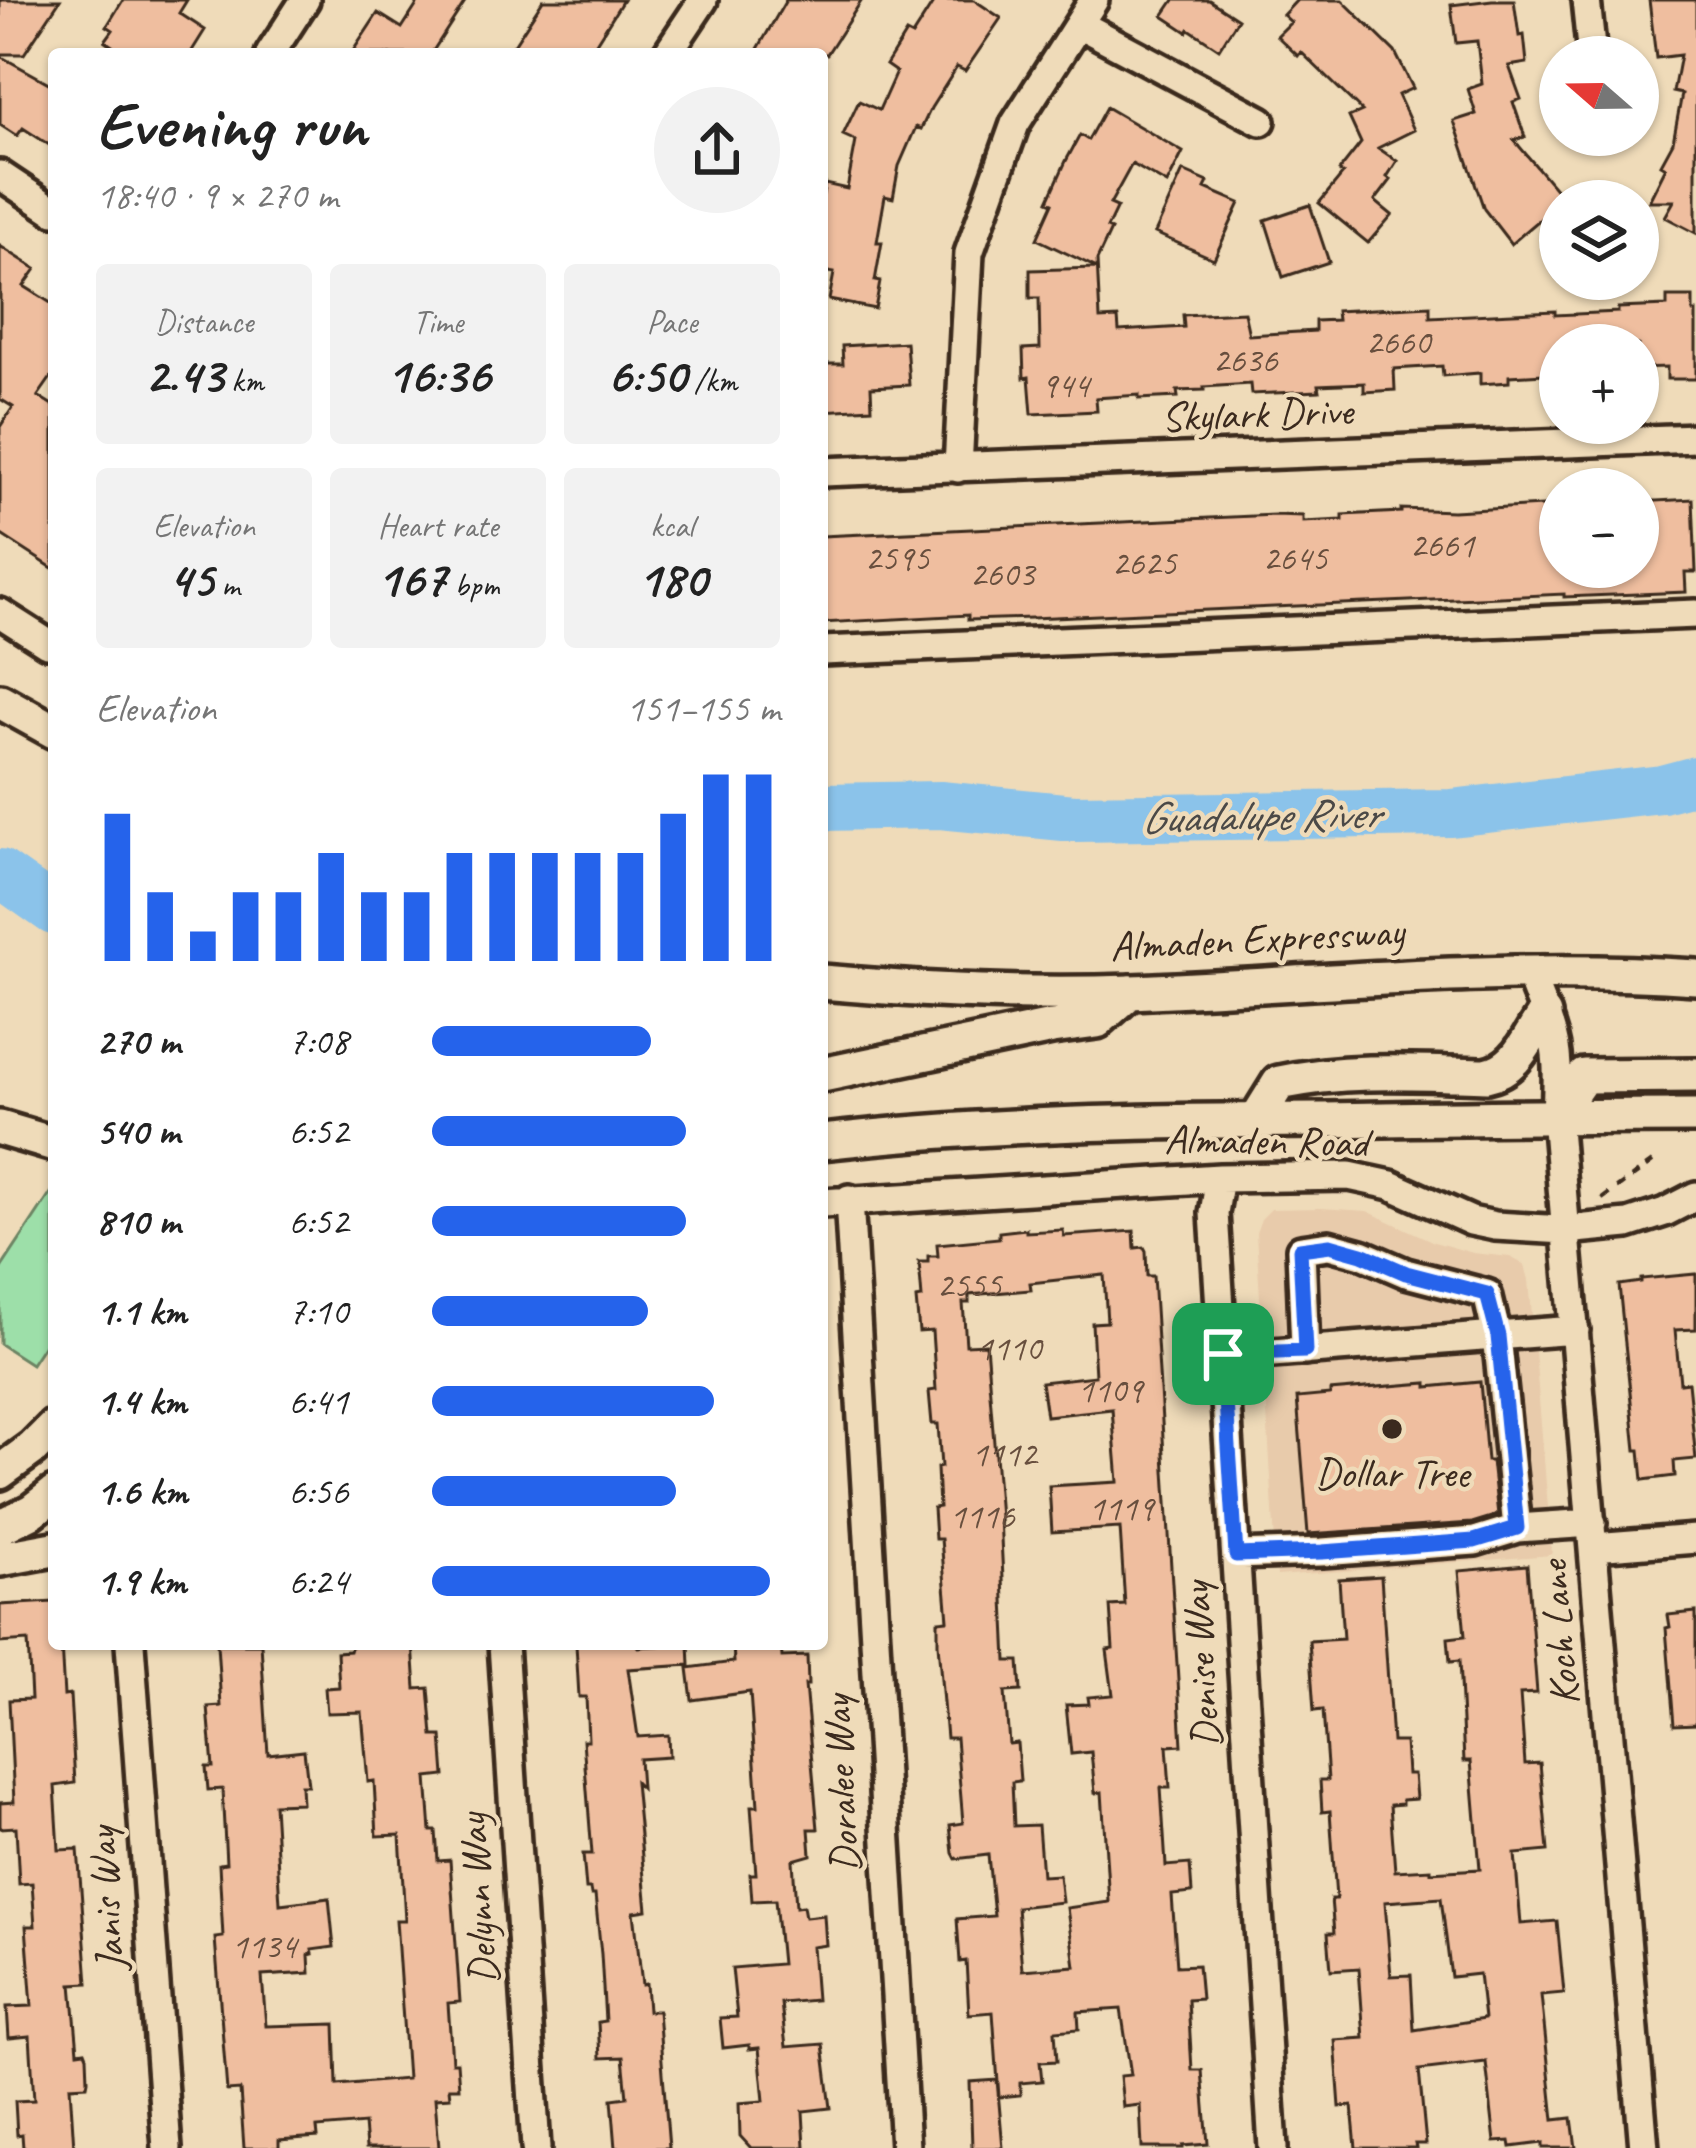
<!DOCTYPE html>
<meta charset="utf-8">
<style>
body{margin:0;font-family:Caveat,sans-serif;background:#f2f2f2;color:#222;height:100vh;display:flex;flex-direction:column;font-size:45px;white-space:nowrap}
*{box-sizing:border-box;margin:0}
p{font-size:39px;color:#767676}
.icon{flex:none;width:66px;height:66px;fill:none;stroke:currentColor;stroke-width:2;stroke-linecap:round;stroke-linejoin:round}
.map{position:relative;flex:1;overflow:hidden}
.panel{position:absolute;left:48px;top:48px;width:780px;height:1602px;display:flex;flex-direction:column;background:#fff;border-radius:12px;box-shadow:0 3px 9px #0004}
.panel>*{flex:none}
.needle{width:78px;rotate:290deg}
.controls{position:absolute;left:1539px;top:36px;display:grid;gap:24px}
.controls a{display:grid;place-items:center;width:120px;height:120px;border-radius:50%;background:#fff;box-shadow:0 3px 9px #0004;font-size:60px}
.pin{position:absolute;display:grid;place-items:center;width:102px;height:102px;color:#fff;margin:-51px;border-radius:24px;box-shadow:0 6px 18px #0006}
.round{display:grid;place-items:center;flex:none;width:126px;height:126px;border-radius:63px;background:#f2f2f2}
.overview{display:flex;align-items:center;justify-content:space-between;height:204px;padding:0 48px}
h1{font-size:66px;font-weight:800;line-height:90px}
.stats{display:grid;grid-template-columns:repeat(3,1fr);gap:18px;height:204px;padding:12px 48px}
.stats div{display:grid;align-content:center;border-radius:12px;background:#f2f2f2;text-align:center}
.stats b{font-size:51px;font-weight:800}
.stats small{font-size:33px;font-weight:400}
.stats p{font-size:33px}
.chart{height:336px;padding:24px 48px}
.chart p{display:flex;justify-content:space-between}
.chart svg{width:100%;height:216px;margin-top:12px;stroke:#2563eb;stroke-width:6}
ul{padding:0 48px;list-style:none;font-size:39px}
li{display:grid;grid-template-columns:192px 144px 1fr;align-items:center;height:90px}
li i{height:30px;border-radius:15px;background:#2563eb}
.map>svg:first-child{display:block}
.built{fill:#e8cbab}
.green{fill:#9ddfa9;stroke:#6c8464;stroke-width:3}
.lines{fill:none;stroke-linecap:round;stroke-linejoin:round}
.river{stroke:#8bc3ea;stroke-width:48}
.building{fill:#efbe9f;stroke:#3b2a1e;stroke-width:3;fill-rule:evenodd}
.minor-casing{stroke:#3b2a1e;stroke-width:36}
.major-casing{stroke:#3b2a1e;stroke-width:42}
.path{stroke:#3b2a1e;stroke-width:4.5;stroke-dasharray:9 9;stroke-linecap:butt}
.minor{stroke:#efdbb9;stroke-width:27}
.major{stroke:#efdbb9;stroke-width:33}
.route-casing{stroke:#fff;stroke-width:24}
.route{stroke:#2563eb;stroke-width:15}
.poi-dot{fill:#3b2a1e;stroke:#efdbb9;stroke-width:4.5}
.labels{text-anchor:middle;dominant-baseline:central;stroke-width:9;stroke-linejoin:round;paint-order:stroke}
.number-label{font-size:36px;fill:#684f3e}
.street-label{font-size:42px;fill:#3b2a1e;stroke:#efdbb9}
.poi-label{font-size:42px;fill:#3b2a1e;stroke:#efdbb9}
.water-label{font-size:45px;font-style:italic;fill:#4b4947;stroke:#efdbb9}
</style>
<div class="map">
<svg width="1696" height="2148" viewBox="0 0 1696 2148">
<rect width="100%" height="100%" fill="#efdbb9"/>
<filter id="ink" filterUnits="userSpaceOnUse"><feTurbulence type="fractalNoise" baseFrequency=".00833" numOctaves="2"/><feDisplacementMap in="SourceGraphic" scale="24" xChannelSelector="R" yChannelSelector="G"/><feConvolveMatrix kernelMatrix="1 2 1 2 8 2 1 2 1" color-interpolation-filters="sRGB"/></filter>
<g filter="url(#ink)">
<path class="built" d="M1321 1208 1367 1211 1434 1242 1473 1253 1510 1257 1525 1265 1529 1280 1552 1555 1277 1576 1256 1233 1261 1219 1271 1209Z"/>
<path class="green" d="M51 1193 54 1195V1329L31 1364 0 1344V1270Z"/>
<g class="lines">
<path class="river" d="M822 807 940 805 1074 818 1451 813 1662 789 1696 780
M0 873 54 911"/>
</g>
<path class="building" d="M0 0H60L24 54H0Z
M123 0H187L179 13 205 30 190 54H124L105 41 113 30 107 26Z
M420 0H466L431 54H351L378 13 402 28Z
M543 0H623L589 54H508Z
M786 0H862L827 54H755Z
M935 0H974L1001 18 965 71 957 67 931 108 921 129 916 127 899 166 893 198 885 196 877 242H882L875 281 880 282 875 309 829 300 834 273 822 271V199L825 184 847 189 856 141 843 135 859 101 879 110 896 72 886 65 906 33 912 36Z
M1174 0H1209L1238 19 1219 49 1189 29 1187 32 1163 16Z
M1297 0H1342L1395 52 1413 88 1398 95 1414 130 1378 148 1397 161 1387 177 1391 180 1375 201 1392 215 1368 243 1319 203 1343 174 1339 171 1361 143 1349 117 1362 111 1301 52 1298 56 1277 36 1291 22 1283 15Z
M1492 0H1514L1519 36 1524 35 1527 63 1509 66 1521 99 1513 102 1525 137 1514 140 1564 199 1511 244 1484 209 1454 121 1476 114 1468 89 1482 84 1477 41 1456 43 1451 5Z
M1649 0H1696V233L1665 217 1674 201H1649L1666 167 1661 164 1673 142 1682 94 1673 92 1680 55 1656 58Z
M0 56 54 86V148L23 128 17 136 0 125Z
M1106 107 1183 152 1167 184 1132 164 1110 204 1117 207 1107 228 1111 230 1097 260 1100 319 1118 318 1119 331 1184 327 1183 315 1244 312 1249 335 1315 331V321L1337 320 1336 311 1430 306V317L1555 311V315L1618 312V308L1667 306V297H1693V312H1696V379H1667V367L1638 368V345H1560V373L1509 376V382L1480 384V373L1443 376 1442 366 1394 369 1395 390 1364 392V383L1318 385 1319 391 1251 394 1250 384 1204 387V390L1177 391 1178 397 1139 399V395L1096 398 1097 411 1032 414 1029 377 1024 378 1023 349 1040 348 1039 298H1030V270L1097 268 1037 239 1053 203 1048 201 1066 161 1080 135 1088 140Z
M1183 171 1208 182 1205 188 1240 203 1214 259 1155 233Z
M1310 205 1329 262 1283 277 1265 220Z
M0 246 36 269 24 286 54 305V373L38 396 54 406V569L0 534V427L13 407 0 399Z
M906 342 909 385 871 387 872 408 822 411V364H843L842 346Z
M1693 499 1696 572H1685L1686 592 1564 597V594L1032 618 968 620V615L822 623V536L1275 515 1303 516V522L1343 520V515L1401 512V509L1453 511 1560 505V567H1638V502Z
M1026 1229V1232L1063 1230 1064 1236 1134 1231 1135 1248 1144 1247 1146 1251 1147 1276H1153L1182 1745 1167 1746 1170 1788H1161L1166 1866 1190 1864 1192 1893 1172 1895 1177 1966 1198 1965 1201 1999 1188 2000 1192 2070H1202L1208 2144 1183 2146V2148H1142L1140 2105 1123 2107 1120 2076 1131 2075 1121 2009 1078 2012 1079 2029 1055 2031 1057 2061 1040 2062 1042 2081 1020 2083V2095L999 2097 993 2012 969 2014 966 1961 960 1962 957 1919 994 1916 988 1855 956 1859 953 1853 950 1825 963 1823 956 1738H946L938 1644V1621L948 1620 941 1539H935L933 1508 939 1507 937 1468 941 1467 938 1424H932L929 1391 936 1390 932 1331 919 1332 916 1299 922 1298 919 1262H928V1256H938L937 1244 999 1238V1232ZM1104 1275 1107 1322 1092 1323 1095 1376 1041 1382 1046 1416 1112 1409 1118 1482 1049 1486 1052 1532 1120 1528 1125 1605 1110 1606 1113 1649 1107 1650 1113 1695 1088 1697 1089 1704 1066 1705 1071 1754 1091 1752 1095 1793 1102 1792 1109 1902 1067 1908 1075 1966 1022 1970 1017 1907 1062 1902 1059 1875 1042 1876 1038 1825 1014 1826 1012 1782 1020 1781 1017 1743 1009 1744 1005 1692 1021 1691 1019 1661H1007L1000 1517 986 1344 966 1345 963 1303H969V1295L1031 1290 1030 1283Z
M1696 1274V1329L1675 1330 1680 1383 1688 1382 1696 1459 1674 1461 1675 1476 1643 1480 1640 1450H1636L1619 1285 1641 1282V1279Z
M1480 1382 1487 1461H1492L1498 1515 1472 1523 1308 1534 1297 1398 1330 1395V1391L1427 1383V1387Z
M1527 1565 1537 1693 1520 1694 1525 1764 1540 1763 1548 1851 1515 1854 1521 1924 1557 1921 1564 1993 1541 1995 1554 2120 1572 2118 1576 2148H1543V2143L1511 2147 1510 2141 1495 2142 1486 2062 1419 2070 1426 2144H1415L1416 2148H1356L1352 2106 1340 2107 1335 2040 1364 2038 1359 1968 1331 1970 1328 1933H1334L1331 1899H1336L1330 1811 1322 1812 1320 1780H1328L1323 1710 1314 1711 1309 1641 1343 1639 1339 1579 1381 1576 1392 1742H1405L1407 1774H1414L1416 1799 1402 1800V1804L1390 1805 1395 1871 1431 1869V1872L1480 1869 1471 1761H1464L1459 1661 1450 1662 1448 1638 1465 1636 1459 1571ZM1441 1898 1451 1977 1479 1974 1484 2019 1414 2030 1411 1975 1391 1976 1385 1902Z
M54 1602V1644H61L64 1696 70 1695 75 1783 55 1786 59 1850 78 1849 88 1983 72 1984 78 2052 85 2051 87 2056 88 2080 87 2085 70 2086 74 2148H23L22 2134 17 2135 15 2101 34 2100 30 2036 9 2038 7 2007 32 2006 26 1926H35L32 1883 19 1884 16 1827 0 1828V1803L14 1802 9 1700 31 1699 28 1641 0 1643V1605Z
M1696 1612V1724L1674 1725 1666 1628 1670 1627 1668 1615Z
M217 1644H261L268 1754 304 1750 308 1785H301L302 1803 274 1804 280 1904 329 1898 334 1947 312 1950 313 1954 309 1955 310 1973 262 1976 266 2026 335 2024 337 2085 407 2079 396 1920H405L400 1835 377 1836 374 1781 368 1782 362 1712 327 1713 325 1688 339 1687 337 1652 350 1651 352 1644H413L416 1689 429 1688 433 1736H442L445 1776 427 1778 431 1831H436L438 1861 450 1860 460 2002 448 2003 452 2062H457L459 2088H449L450 2097 435 2098 439 2148H366L364 2124 317 2128 318 2137 279 2140V2148H244L240 2090 227 2091 215 1938 223 1937 219 1864 226 1863 222 1789 208 1790 206 1767H213L208 1707 221 1706Z
M576 1644H636L638 1647 689 1644 690 1665 628 1669 638 1737 668 1735 669 1757 639 1759 641 1788 635 1782 647 1910 634 1912 642 1985 646 1984 648 2011H658L669 2148H616L612 2099 627 2097 623 2057 600 2058 598 2022 605 2021 601 1954 595 1895H591L590 1889H586L583 1854H592L583 1740H588L586 1697H579Z
M733 1644H781L782 1657 807 1656 808 1685H805L818 1829H809L811 1855 793 1860 796 1907 803 1906 805 1917 824 1915 826 1945 812 1947 816 2000 781 2003 786 2047 823 2044 831 2108 803 2111 805 2148H751L740 2136 739 2103 764 2101 759 2048 749 2049V2045L723 2048 720 2018 737 2017 732 1968 781 1964 775 1900 752 1901 750 1874H756L751 1806H758L750 1692 692 1700 688 1668 734 1662Z
M997 2080 1003 2148H972L970 2082Z"/>
<g class="lines">
<g class="minor-casing">
<path id="minor" d="M1586 0 1592 57
M1079 24 1261 121
M270 54 305 0
M667 54 703 0
M0 175 54 211
M958 468 969 253 1015 124 1094 0
M822 472 1696 438
M0 613 47 643
M822 651 1696 614
M1529 971C1535 991 1544 1008 1550 1027 1560 1056 1557 1086 1556 1116L1644 2148
M1220 1178 1214 1213 1273 2148
M849 1199 905 2148
M822 1203 1220 1178 1349 1176 1391 1185 1471 1221 1495 1226 1566 1230 1628 1224 1665 1212 1696 1196
M1305 1351 1301 1249 1329 1245 1362 1254 1406 1273 1487 1294 1497 1336 1517 1528 1592 1523
M1223 1355 1259 1354 1575 1330
M1594 1547 1696 1539
M1236 1555 1322 1552 1475 1541 1517 1528
M130 1644 167 2148
M503 1644 536 2148"/>
</g>
<g class="major-casing">
<path id="major" d="M0 701 54 731
M822 982C925 991 1028 996 1132 992 1320 984 1507 964 1696 977
M822 1075 1052 1027 1097 1021 1130 992
M1556 1116 1584 1076 1696 1075
M1256 1120 1279 1083C1347 1068 1417 1073 1486 1075 1518 1069 1527 1039 1544 1015
M0 1128 54 1144
M822 1142C988 1123 1155 1121 1322 1120 1447 1118 1571 1116 1696 1116
M0 1472 33 1448 54 1427
M0 1527 32 1511 54 1494
M0 1559 54 1549"/>
</g>
<path class="path" d="M1602 1199 1658 1158"/>
<use href="#minor" class="minor"/>
<use href="#major" class="major"/>
</g>
</g>
<g class="lines" filter="url(#ink)">
<g class="route-casing">
<path id="route" d="M1330 1245 1362 1254 1406 1273 1487 1294 1498 1336 1517 1528 1474 1541 1322 1552 1236 1555 1223 1354 1305 1351 1300 1249Z"/>
</g>
<use href="#route" class="route"/>
</g>
<circle class="poi-dot" cx="1392" cy="1429" r="12"/>
<g class="labels">
<g class="number-label">
<text x="1398" y="342">2660</text>
<text x="1245" y="360">2636</text>
<text x="1065" y="385">944</text>
<text x="1442" y="545">2661</text>
<text x="897" y="558">2595</text>
<text x="1295" y="558">2645</text>
<text x="1144" y="563">2625</text>
<text x="1002" y="574">2603</text>
<text x="969" y="1285">2555</text>
<text x="1009" y="1348">1110</text>
<text x="1110" y="1390">1109</text>
<text x="1004" y="1454">1112</text>
<text x="1121" y="1508">1119</text>
<text x="982" y="1516">1116</text>
<text x="264" y="1946">1134</text>
</g>
<g class="street-label">
<text transform="translate(1257 414) rotate(-2)">Skylark Drive</text>
<text transform="translate(1257 939) rotate(-3)">Almaden Expressway</text>
<text transform="translate(1266 1141) rotate(1)">Almaden Road</text>
<text transform="translate(1559 1633) rotate(-95)">Koch Lane</text>
<text transform="translate(1201 1665) rotate(-94)">Denise Way</text>
<text transform="translate(841 1784) rotate(-93)">Doralee Way</text>
<text transform="translate(106 1899) rotate(-94)">Janis Way</text>
<text transform="translate(478 1899) rotate(-94)">Delynn Way</text>
</g>
<g class="poi-label">
<text x="1392" y="1473">Dollar Tree</text>
</g>
<g class="water-label">
<text transform="translate(1260 816) rotate(-1)">Guadalupe River</text>
</g>
</g>
</svg>
<div class="controls">
<a><svg class="needle" viewBox="-14 -14 28 28"><path d="M0-13l5 13h-10z" fill="#e53935"/><path d="M0 13l5-13h-10z" fill="#767676"/></svg></a>
<a><svg class="icon" aria-label="layers" viewBox="0 0 24 24"><path d="M12 4l9 5-9 5-9-5zM3 14l9 5 9-5"/></svg></a>
<a>+</a>
<a>−</a>
</div>
<div class="pin" style="left:1223px;top:1354px;background:#1e9e55"><svg class="icon" aria-label="arrive" viewBox="0 0 24 24"><path d="M6 21V4h12l-3 4 3 4H6"/></svg></div>
<section class="panel">
<div class="overview"><div><h1>Evening run</h1><p>18:40 · 9 × 270 m</p></div><a class="round"><svg class="icon" aria-label="share" viewBox="0 0 24 24"><path d="M12 15V3M7 8l5-5 5 5M5 13v7h14v-7"/></svg></a></div>
<div class="stats">
<div><p>Distance</p><b>2.43<small> km</small></b></div>
<div><p>Time</p><b>16:36</b></div>
<div><p>Pace</p><b>6:50<small> /km</small></b></div>
</div>
<div class="stats">
<div><p>Elevation</p><b>45<small> m</small></b></div>
<div><p>Heart rate</p><b>167<small> bpm</small></b></div>
<div><p>kcal</p><b>180</b></div>
</div>
<div class="chart"><p><span>Elevation</span>151–155 m</p>
<svg viewBox="0 0 160 44" preserveAspectRatio="none"><path d="M5 44V14M15 44V30M25 44V38M35 44V30M45 44V30M55 44V22M65 44V30M75 44V30M85 44V22M95 44V22M105 44V22M115 44V22M125 44V22M135 44V14M145 44V6M155 44V6"/></svg>
</div>
<ul>
<li><b>270 m</b>7:08<i style="width:63%"></i></li>
<li><b>540 m</b>6:52<i style="width:73%"></i></li>
<li><b>810 m</b>6:52<i style="width:73%"></i></li>
<li><b>1.1 km</b>7:10<i style="width:62%"></i></li>
<li><b>1.4 km</b>6:41<i style="width:81%"></i></li>
<li><b>1.6 km</b>6:56<i style="width:70%"></i></li>
<li><b>1.9 km</b>6:24<i style="width:97%"></i></li>
</ul>
</section>
</div>
